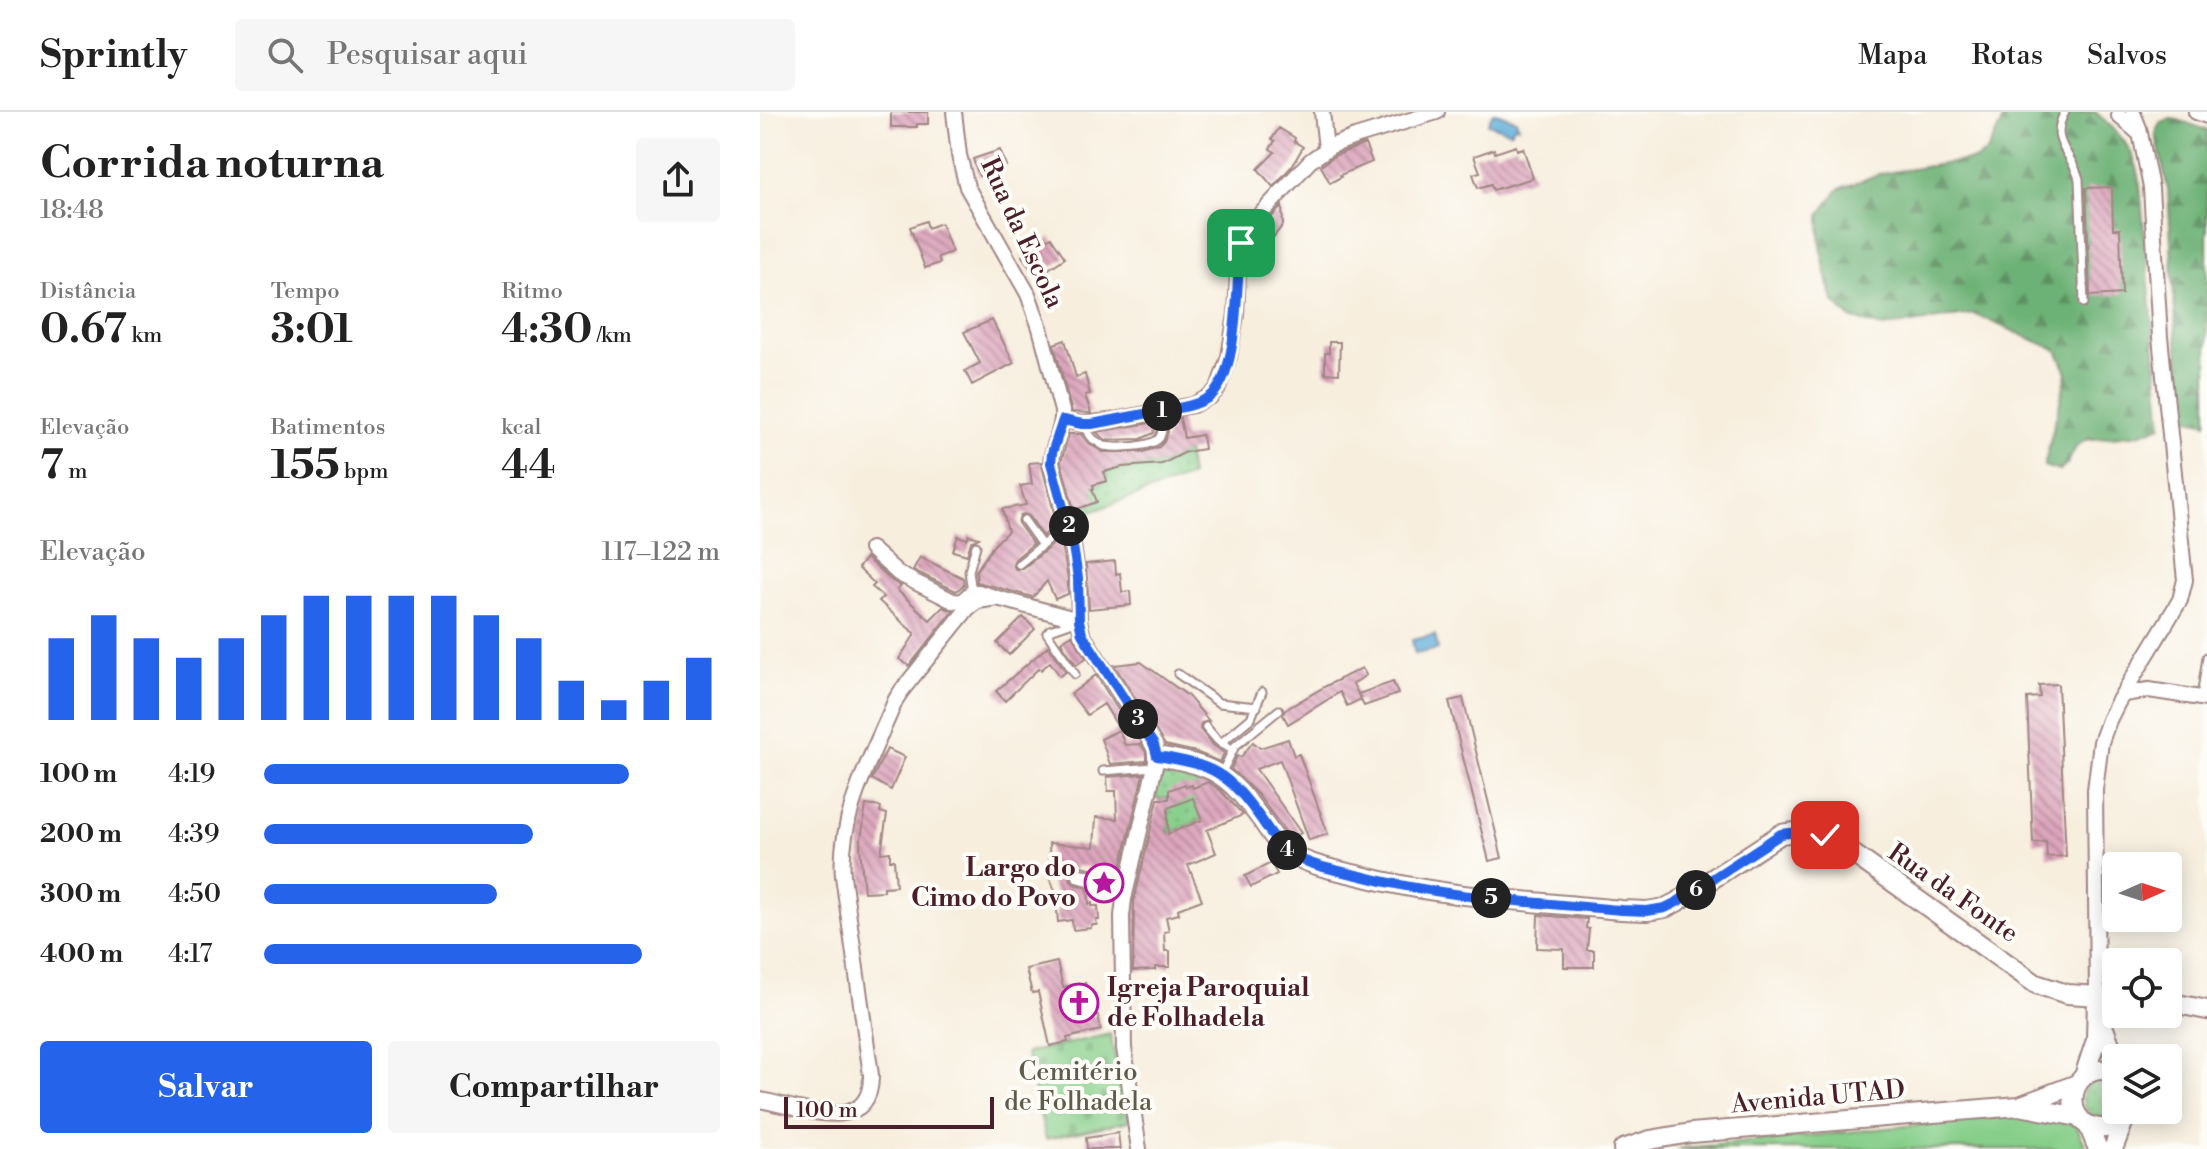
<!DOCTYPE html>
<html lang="pt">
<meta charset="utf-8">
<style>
body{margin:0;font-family:"Libre Bodoni",serif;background:#f6f6f6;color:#222;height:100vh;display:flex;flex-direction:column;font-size:30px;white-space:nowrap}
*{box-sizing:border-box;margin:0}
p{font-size:26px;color:#767676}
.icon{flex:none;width:44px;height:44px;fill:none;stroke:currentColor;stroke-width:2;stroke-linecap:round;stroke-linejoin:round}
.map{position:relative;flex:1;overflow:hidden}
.panel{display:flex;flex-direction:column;background:#fff;width:760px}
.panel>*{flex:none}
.needle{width:52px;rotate:87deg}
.controls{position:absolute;left:1342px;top:740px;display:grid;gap:16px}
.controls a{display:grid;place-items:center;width:80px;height:80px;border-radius:8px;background:#fff;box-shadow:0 4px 20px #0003;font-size:40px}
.scale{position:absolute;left:24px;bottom:20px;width:210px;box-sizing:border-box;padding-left:8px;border:4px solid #4a1f2b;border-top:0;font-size:22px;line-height:28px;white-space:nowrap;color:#4a1f2b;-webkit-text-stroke:6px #fdfcf7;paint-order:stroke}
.pin{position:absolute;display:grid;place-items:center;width:68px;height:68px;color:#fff;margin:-34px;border-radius:16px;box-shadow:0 4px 12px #0006}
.km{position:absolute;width:40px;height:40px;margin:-20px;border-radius:50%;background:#222;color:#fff;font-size:22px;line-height:40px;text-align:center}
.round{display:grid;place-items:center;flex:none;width:84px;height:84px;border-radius:8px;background:#f6f6f6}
.head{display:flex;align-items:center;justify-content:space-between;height:136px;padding:0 40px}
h1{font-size:44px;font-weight:800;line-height:60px}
.figures{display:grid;grid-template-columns:repeat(3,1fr);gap:12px;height:136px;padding:8px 40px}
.figures div{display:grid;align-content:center}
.figures b{font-size:40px;font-weight:800}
.figures small{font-size:22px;font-weight:400}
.figures p{font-size:22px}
.chart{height:224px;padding:16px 40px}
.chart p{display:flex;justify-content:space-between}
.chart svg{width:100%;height:144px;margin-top:8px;stroke:#2563eb;stroke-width:6}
.cta{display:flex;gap:16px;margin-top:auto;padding:16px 40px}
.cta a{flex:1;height:92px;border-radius:8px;background:#2563eb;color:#fff;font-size:32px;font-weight:800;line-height:92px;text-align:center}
.cta a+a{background:#f6f6f6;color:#222}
ul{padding:0 40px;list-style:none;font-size:26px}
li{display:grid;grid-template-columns:128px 96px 1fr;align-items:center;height:60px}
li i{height:20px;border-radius:10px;background:#2563eb}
header{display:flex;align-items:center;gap:48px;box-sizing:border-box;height:112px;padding:0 40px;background:#fff;border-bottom:2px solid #e0e0e0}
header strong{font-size:38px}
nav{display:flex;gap:44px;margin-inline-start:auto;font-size:28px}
.search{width:560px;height:72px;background:#f6f6f6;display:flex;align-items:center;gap:20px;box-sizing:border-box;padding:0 28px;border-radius:8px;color:#767676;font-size:30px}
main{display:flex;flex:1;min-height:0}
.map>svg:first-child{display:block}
.grass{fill:url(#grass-dots);stroke:#68765a;stroke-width:2}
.forest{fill:url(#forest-firs);stroke:#5b6850;stroke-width:2}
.cemetery{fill:url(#cemetery-stones);stroke:#68765a;stroke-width:2}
.pitch{fill:#86ce89;stroke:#68765a;stroke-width:2}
.water{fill:#5faed9;stroke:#546682;stroke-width:2}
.building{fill:url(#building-back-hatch);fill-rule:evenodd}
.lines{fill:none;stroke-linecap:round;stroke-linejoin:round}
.service-casing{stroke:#a08684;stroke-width:11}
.minor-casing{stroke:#a08684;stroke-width:18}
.tertiary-casing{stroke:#a08684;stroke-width:22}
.service{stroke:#fff;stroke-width:7}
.minor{stroke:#fff;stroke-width:14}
.tertiary{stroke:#fff;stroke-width:18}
.route-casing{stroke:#fff;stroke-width:16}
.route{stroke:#2563eb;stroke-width:10}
.labels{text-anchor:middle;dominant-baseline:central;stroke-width:8;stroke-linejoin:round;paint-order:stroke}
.street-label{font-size:26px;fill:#4a1f2b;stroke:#fdfcf7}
.poi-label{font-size:26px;font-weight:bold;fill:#4a1f2b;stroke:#fdfcf7;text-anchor:end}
.park-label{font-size:26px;fill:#5f5c4c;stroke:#fdfcf7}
</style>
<header>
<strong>Sprintly</strong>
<div class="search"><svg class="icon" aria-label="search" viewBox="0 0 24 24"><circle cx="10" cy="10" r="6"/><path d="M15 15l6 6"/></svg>Pesquisar aqui</div>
<nav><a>Mapa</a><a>Rotas</a><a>Salvos</a></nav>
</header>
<main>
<section class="panel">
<div class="head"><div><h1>Corrida noturna</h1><p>18:48</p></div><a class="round"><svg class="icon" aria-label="share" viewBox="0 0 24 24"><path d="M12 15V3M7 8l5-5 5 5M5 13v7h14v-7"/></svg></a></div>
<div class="figures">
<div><p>Distância</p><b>0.67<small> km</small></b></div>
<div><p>Tempo</p><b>3:01</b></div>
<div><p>Ritmo</p><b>4:30<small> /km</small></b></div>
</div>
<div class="figures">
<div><p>Elevação</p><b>7<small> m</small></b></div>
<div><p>Batimentos</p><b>155<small> bpm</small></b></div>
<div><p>kcal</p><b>44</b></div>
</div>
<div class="chart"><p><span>Elevação</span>117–122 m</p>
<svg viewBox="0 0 160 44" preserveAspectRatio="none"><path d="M5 44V19M15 44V12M25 44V19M35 44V25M45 44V19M55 44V12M65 44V6M75 44V6M85 44V6M95 44V6M105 44V12M115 44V19M125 44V32M135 44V38M145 44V32M155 44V25"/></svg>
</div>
<ul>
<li><b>100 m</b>4:19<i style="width:80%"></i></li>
<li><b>200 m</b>4:39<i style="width:59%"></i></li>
<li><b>300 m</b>4:50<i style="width:51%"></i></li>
<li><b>400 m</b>4:17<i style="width:83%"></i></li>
</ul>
<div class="cta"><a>Salvar</a><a>Compartilhar</a></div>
</section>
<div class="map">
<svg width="1447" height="1037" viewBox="0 0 1447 1037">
<defs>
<pattern id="grass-dots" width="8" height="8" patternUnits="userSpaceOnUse" patternTransform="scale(2)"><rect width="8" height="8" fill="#86ce89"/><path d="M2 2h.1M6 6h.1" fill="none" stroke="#75b076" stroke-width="1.8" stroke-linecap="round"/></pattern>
<pattern id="forest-firs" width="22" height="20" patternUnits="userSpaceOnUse" patternTransform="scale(2)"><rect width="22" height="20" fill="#6cb175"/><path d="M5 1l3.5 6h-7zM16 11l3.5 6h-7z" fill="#5b8f60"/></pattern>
<pattern id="cemetery-stones" width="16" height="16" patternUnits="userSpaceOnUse" patternTransform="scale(2)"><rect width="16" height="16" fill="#86ce89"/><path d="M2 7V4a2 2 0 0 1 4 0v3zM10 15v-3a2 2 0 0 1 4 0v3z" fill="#75b076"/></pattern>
<pattern id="building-back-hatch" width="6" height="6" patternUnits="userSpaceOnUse" patternTransform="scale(2)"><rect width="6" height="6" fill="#dca5bc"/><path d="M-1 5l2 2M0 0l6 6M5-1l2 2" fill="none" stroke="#b48699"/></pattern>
</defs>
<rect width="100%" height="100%" fill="#fdfcf7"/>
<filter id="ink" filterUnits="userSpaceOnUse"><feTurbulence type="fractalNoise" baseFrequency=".0125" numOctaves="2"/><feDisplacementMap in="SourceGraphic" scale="16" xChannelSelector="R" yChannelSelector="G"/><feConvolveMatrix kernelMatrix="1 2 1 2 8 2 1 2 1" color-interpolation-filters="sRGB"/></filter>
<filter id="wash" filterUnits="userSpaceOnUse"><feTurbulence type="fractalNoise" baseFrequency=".006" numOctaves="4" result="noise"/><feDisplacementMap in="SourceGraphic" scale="32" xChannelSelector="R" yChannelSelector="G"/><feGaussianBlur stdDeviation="1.8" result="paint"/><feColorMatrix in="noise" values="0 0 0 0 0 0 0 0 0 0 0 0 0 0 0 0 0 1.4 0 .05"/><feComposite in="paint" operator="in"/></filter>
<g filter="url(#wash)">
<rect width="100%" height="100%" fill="#f7eede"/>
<path class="grass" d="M427 339 431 364 325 402 326 394 337 390 332 377 333 373 347 368 344 360 362 355 402 352Z
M408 654H430L467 679 436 691 442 708 408 722V687L391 686 400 662Z
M1339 966 1352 968 1356 971V998H1360C1333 1025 1304 979 1339 966Z"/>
<path class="forest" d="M1247 0H1335C1356 17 1374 36 1379 64L1402 313 1379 322 1325 328 1316 335 1308 351 1300 359 1284 354 1307 261 1297 238 1214 202 1123 215 1090 206 1073 189 1065 158 1060 128V102L1079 77 1119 62 1216 47 1227 40Z
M1409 7 1418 8 1447 18V311L1426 306 1416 221 1408 78 1396 23 1397 17 1401 10Z"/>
<path class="cemetery" d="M350 922 369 1009 286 1027 266 941Z"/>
<path class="pitch" d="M1267 1002 1316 1013 1327 1037H918Z"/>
<path class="water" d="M733 0 756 8 759 15 754 14 751 20 728 12Z
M675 523 678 537 655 542 652 528Z"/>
<g id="blocks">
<path class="building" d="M131 0H168V12H157V15H131Z
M519 16 535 26 534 29 543 35 532 54 513 75 498 57 515 40 510 37 515 29 512 27Z
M605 32 612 50 580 63 581 65 570 71 561 54 574 44Z
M756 34 757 38 763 36 773 66 733 78 731 72 718 76 713 62 720 60 714 44 734 37 735 41Z
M240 38 246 54 219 64 213 47Z
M1352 75 1353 117H1360L1362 182 1330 184 1326 76Z
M522 94 523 113 511 128 507 124 503 130 496 122Z
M166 109 168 116 181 111 192 140 178 145 180 151 165 156 150 115Z
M291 125 305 146 284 160 281 155 273 160 262 144Z
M232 208 254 251 212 273 205 259 220 251 204 220Z
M305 228 316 265 325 262 330 282 325 283 331 301 312 300 294 232Z
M569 230H580L579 262 565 261V241H569Z
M420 306 424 326 442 323 444 337 426 340 402 352 362 355 344 360 347 369 333 373 334 377H332L337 390 314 398 301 350 309 322H321L329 332 343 340H383L399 335 404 330 408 320 409 308Z
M396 310 394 321 381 327 346 328 336 320Z
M281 350 297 412 283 424 269 404 264 402 260 403 258 411 273 432 255 447 253 452 256 458 262 457 301 426 308 467V482L295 487 287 469 273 485 217 470 216 459 234 433 248 419 242 397 266 393 260 374 272 372 269 351Z
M209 423 219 426 211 430 207 443 193 439 198 424 207 427Z
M160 445 203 466 204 473 196 479 153 458Z
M106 446 132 469 141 474 137 478 170 508 183 495 193 499 149 554 139 547 155 522 119 489 123 485 112 475 115 472 98 456Z
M355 449 356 462 360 461 362 480 370 479 371 493 329 497 326 452Z
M263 505 275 517 249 543 237 531Z
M312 523 326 546 316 553 301 530Z
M288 534 306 560 300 564 290 550 281 558 279 556 245 589 236 579Z
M381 550 428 584 449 609 441 611 440 617 453 633 464 641 460 650 436 640 405 633 354 553Z
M602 556 606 563 593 572 601 587 587 594 580 580 528 612 523 603 525 598 566 574Z
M336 563 366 610 358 615 344 592 327 603 311 582Z
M633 570 638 582 604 594 598 582Z
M1298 572 1306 744 1287 745 1286 730 1273 731 1267 586 1280 585 1279 573Z
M703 586 742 746 729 749 689 589Z
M359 618 365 633 380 632 386 640V649L350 652 341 627Z
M528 627 534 644 539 642 568 722 549 728 520 648 496 657 541 721 531 727 498 683 471 657 477 644 481 645 493 630 500 636Z
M127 637 145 645 131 678 112 667Z
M383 662 360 760H350L321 754 316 755 310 761 311 768 314 772 328 776 329 792 332 791V794H338L339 808H336L337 813H331V816L313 818 312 808 298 810 295 779 290 766 289 731 334 735 336 705 357 707 356 679H348L347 665Z
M448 670 460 678 483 703 447 718 456 741 428 753 442 788 418 797 419 802 406 805 409 819 404 820 405 839H410V855H395V858L373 859 374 789 398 687H409V678L425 672 426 675 432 673 433 676ZM433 686 442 708 408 722V696Z
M106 693 121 695 120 700 127 702 121 741 130 740V748H134L136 774 124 775V779L104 780 100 734Z
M511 751 517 762 491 775 485 764Z
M778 803 827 807 826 816 829 817 827 838H834V855H804V837L777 836Z
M297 850 303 875 325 871 332 904 338 903 341 918 307 926 308 930 290 934 278 880 272 881 266 857Z
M358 1021 360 1037H327L326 1026Z"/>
</g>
</g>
<g filter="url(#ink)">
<use href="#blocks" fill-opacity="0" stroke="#a08684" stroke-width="2"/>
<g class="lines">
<g class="service-casing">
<path id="service" d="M1305 0C1288 30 1312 40 1319 67L1324 191
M323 314 333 327 344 334C356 336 393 336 400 325 404 317 402 307 401 299
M264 408 281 432
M259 452 307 413
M212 480 209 459 216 434
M313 510 290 518 287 521 315 562
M418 562 459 591 497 595
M1441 586 1447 545
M446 615 457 628 472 638
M461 631 491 606 502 580
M343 659 394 655
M461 662 475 634 519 598"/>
</g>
<g class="minor-casing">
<path id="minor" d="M194 0 199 43 207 75 268 182 280 216 302 299C304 318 292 332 291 351L312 428 318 466 319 508 322 522 396 638V650L364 787 362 804 364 936 379 1037
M562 0 566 37
M1436 0 1447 4
M1359 4 1380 22
M303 308 322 312 349 309 433 293 451 284 458 276 469 245 476 202 479 139 487 117 550 49 571 34 595 25 677 0
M111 437 139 462 193 489 201 490 212 480H218L237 486 319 508
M1364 582 1389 578 1447 587
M320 764 367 774
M1337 884 1335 678 1341 630 1349 608 1358 590 1420 488 1425 468 1400 225 1391 76 1379 16 1373 1
M0 988C36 994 112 1027 111 963L83 764C78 702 113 643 136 587L142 578 208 496 218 489 237 486"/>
</g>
<g class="tertiary-casing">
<path id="tertiary" d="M397 644C454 654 466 660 501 707 510 720 519 735 533 743 552 754 576 758 597 763 683 786 772 789 861 798L887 799 905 796 917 790 1021 722C1051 717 1059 719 1085 736L1276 872 1307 882 1356 885
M1408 890 1447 898
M1340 906 1356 948
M1356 961C1311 943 1296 1011 1339 1016 1351 1017 1360 1011 1367 1003
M1324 964 1336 928 1337 884
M1262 993 1317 972
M1328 1013 1338 1037
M863 1037 890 1028 931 1021 1259 994 1319 1005
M1353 1037 1365 1006"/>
</g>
<use href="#service" class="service"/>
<use href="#minor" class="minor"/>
<use href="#tertiary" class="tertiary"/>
</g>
</g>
<g class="lines" filter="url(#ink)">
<g class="route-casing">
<path id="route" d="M481 131C475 167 481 265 448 286 433 295 416 296 400 299 377 303 355 308 332 312H322L303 308 292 341 291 351 312 428 318 466 319 508 322 522 394 633 397 644C454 653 467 660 501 707 510 720 519 735 533 743 551 754 576 758 597 763 683 786 772 790 861 798L887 799 905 796 917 790 1021 722 1047 719 1065 723"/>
</g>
<use href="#route" class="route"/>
</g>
<defs>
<g id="sight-ring" transform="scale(2)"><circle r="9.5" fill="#fdfcf7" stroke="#b5179e" stroke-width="1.5"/><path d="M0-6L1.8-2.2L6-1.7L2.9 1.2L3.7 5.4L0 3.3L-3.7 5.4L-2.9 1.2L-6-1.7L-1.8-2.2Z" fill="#b5179e"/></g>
<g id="church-ring" transform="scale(2)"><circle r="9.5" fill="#fdfcf7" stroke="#b5179e" stroke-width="1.5"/><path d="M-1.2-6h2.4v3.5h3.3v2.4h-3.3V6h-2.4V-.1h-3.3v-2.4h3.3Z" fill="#b5179e"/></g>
</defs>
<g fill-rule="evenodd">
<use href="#sight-ring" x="344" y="771"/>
<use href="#church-ring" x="319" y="891"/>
</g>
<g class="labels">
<g class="street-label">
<text transform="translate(262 121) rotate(65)">Rua da Escola</text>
<text transform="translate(1193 781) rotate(35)">Rua da Fonte</text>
<text transform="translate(1058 985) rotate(-5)">Avenida UTAD</text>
</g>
<g class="poi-label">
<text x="316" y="756">Largo do<tspan x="316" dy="30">Cimo do Povo</tspan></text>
<text x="347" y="876" text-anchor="start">Igreja Paroquial<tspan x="347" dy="30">de Folhadela</tspan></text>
</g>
<g class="park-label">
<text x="318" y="960">Cemitério<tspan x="318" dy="30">de Folhadela</tspan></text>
</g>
</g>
</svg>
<div class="controls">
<a><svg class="needle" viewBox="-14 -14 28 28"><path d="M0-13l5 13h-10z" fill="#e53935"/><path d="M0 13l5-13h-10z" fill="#767676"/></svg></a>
<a><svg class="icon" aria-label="locate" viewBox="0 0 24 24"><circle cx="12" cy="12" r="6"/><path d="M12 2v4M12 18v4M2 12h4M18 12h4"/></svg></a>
<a><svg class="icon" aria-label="layers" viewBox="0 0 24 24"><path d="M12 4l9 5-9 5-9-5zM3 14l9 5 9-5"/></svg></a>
</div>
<div class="scale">100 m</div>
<div class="pin" style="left:481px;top:131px;background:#1e9e55"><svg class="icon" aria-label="arrive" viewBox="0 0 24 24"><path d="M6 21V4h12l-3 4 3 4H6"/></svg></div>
<div class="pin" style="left:1065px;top:723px;background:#d93025"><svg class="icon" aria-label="check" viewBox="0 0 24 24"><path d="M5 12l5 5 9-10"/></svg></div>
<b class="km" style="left:402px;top:299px">1</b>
<b class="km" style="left:309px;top:414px">2</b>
<b class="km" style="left:378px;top:607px">3</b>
<b class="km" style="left:527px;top:738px">4</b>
<b class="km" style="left:731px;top:786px">5</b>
<b class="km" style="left:936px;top:778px">6</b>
</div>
</main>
